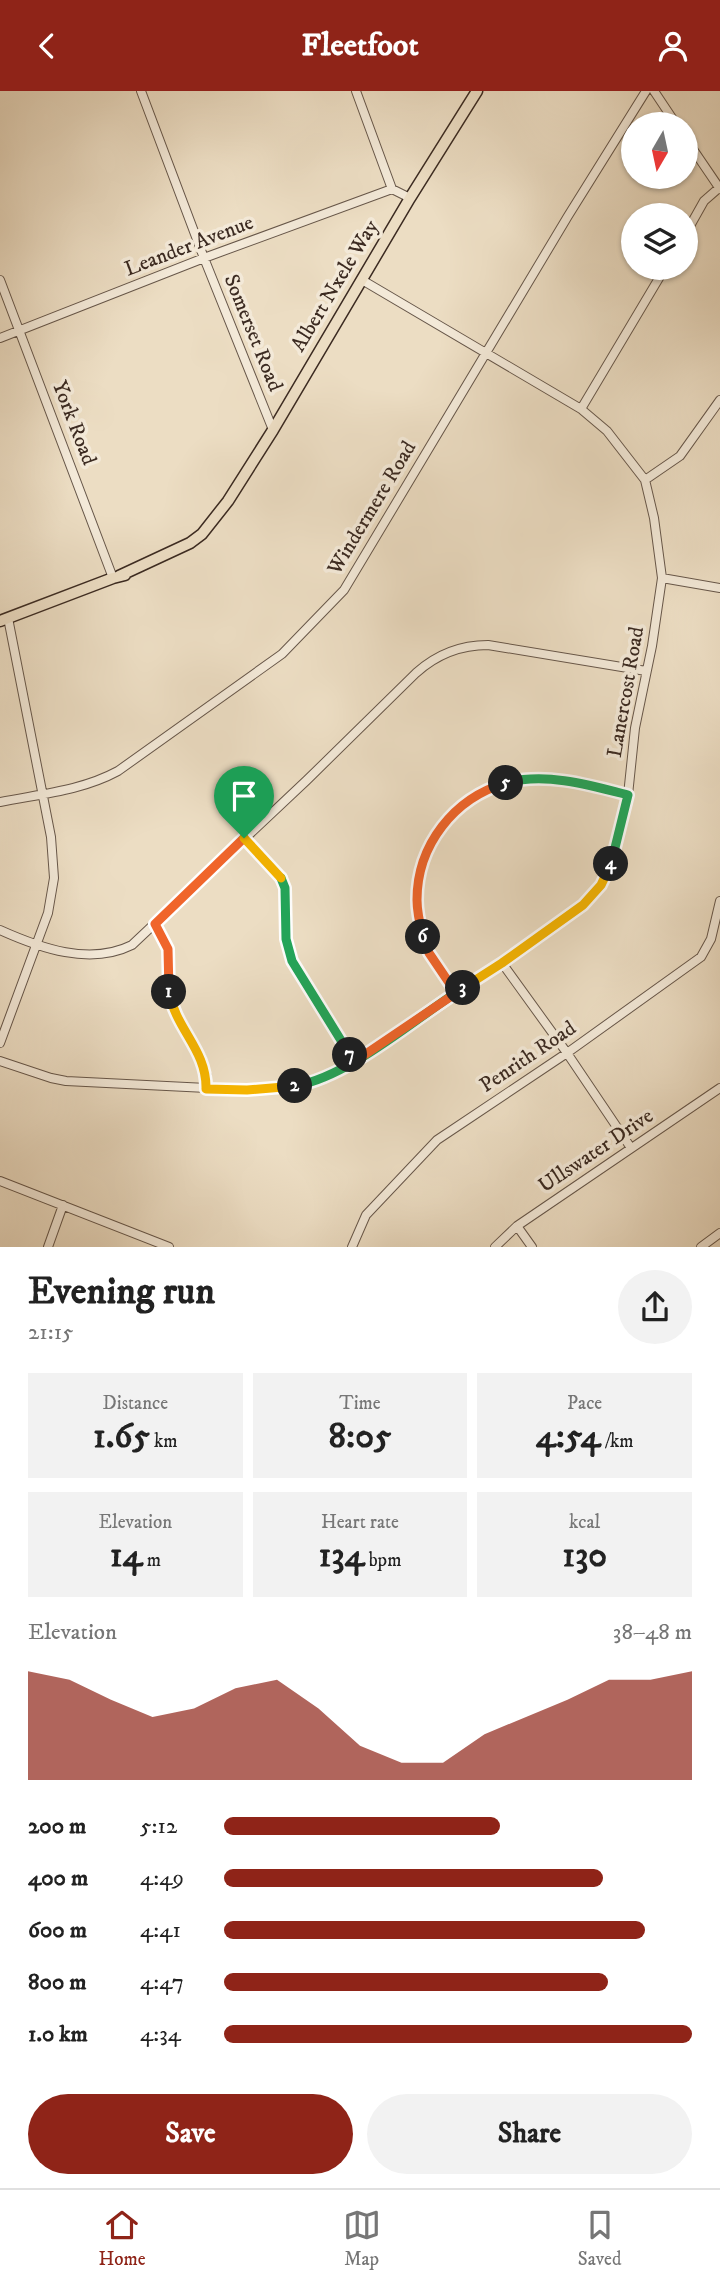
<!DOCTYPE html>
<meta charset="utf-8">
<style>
body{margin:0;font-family:"IM FELL DW Pica",serif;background:#f2f2f2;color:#222;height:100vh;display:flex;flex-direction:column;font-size:26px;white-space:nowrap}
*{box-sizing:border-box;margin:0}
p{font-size:23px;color:#767676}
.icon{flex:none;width:38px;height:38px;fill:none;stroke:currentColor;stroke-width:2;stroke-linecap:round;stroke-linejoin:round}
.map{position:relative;height:1156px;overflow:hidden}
.panel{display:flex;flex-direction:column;background:#fff;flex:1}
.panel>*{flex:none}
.needle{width:46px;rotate:189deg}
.tools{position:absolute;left:621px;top:21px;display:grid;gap:14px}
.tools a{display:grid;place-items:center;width:77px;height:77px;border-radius:50%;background:#fff;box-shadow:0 2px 5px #0004;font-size:35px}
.pin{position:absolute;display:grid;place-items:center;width:60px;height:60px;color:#fff;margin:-72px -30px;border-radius:50% 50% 50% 0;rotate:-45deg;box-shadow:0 0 7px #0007}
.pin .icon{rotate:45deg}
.km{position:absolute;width:35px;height:35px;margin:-18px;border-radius:50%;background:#222;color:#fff;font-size:19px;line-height:35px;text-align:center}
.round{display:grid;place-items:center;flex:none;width:74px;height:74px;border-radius:37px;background:#f2f2f2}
.headline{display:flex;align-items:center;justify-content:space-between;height:119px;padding:0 28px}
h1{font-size:38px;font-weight:700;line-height:52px}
.figures{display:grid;grid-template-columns:repeat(3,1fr);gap:10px;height:119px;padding:7px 28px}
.figures div{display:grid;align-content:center;border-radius:0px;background:#f2f2f2;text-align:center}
.figures b{font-size:35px;font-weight:700}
.figures small{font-size:19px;font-weight:400}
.figures p{font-size:19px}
.chart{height:196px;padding:14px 28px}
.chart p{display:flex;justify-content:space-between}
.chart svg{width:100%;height:126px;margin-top:7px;fill:#8f2418;opacity:.7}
.cta{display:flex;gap:14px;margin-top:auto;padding:14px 28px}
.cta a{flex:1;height:80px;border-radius:42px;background:#8f2418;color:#fff;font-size:28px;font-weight:700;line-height:80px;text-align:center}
.cta a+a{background:#f2f2f2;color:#222}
ul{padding:0 28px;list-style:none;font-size:23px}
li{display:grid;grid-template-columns:112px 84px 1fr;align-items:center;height:52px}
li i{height:18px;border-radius:9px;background:#8f2418}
header{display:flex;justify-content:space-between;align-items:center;height:91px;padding:0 28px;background:#8f2418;color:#fff;font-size:32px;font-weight:700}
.menu{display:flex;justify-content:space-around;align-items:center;height:98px;border-top:2px solid #e0e0e0;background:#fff;font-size:19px;color:#767676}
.menu a{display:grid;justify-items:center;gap:4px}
.menu .current{color:#8f2418}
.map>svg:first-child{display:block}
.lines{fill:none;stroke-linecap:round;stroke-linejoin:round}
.minor-casing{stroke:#67574a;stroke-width:10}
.major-casing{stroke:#3b2a21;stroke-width:13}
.minor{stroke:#f3e9d8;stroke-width:8}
.major{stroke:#ecddc3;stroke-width:10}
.split-1-casing{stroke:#fff;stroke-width:14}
.split-2-casing{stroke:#fff;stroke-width:14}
.split-3-casing{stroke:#fff;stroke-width:14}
.split-4-casing{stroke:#fff;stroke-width:14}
.split-5-casing{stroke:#fff;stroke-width:14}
.split-6-casing{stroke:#fff;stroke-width:14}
.split-7-casing{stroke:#fff;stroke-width:14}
.split-8-casing{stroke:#fff;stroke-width:14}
.split-9-casing{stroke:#fff;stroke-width:14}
.split-1{stroke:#f0652b;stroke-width:9}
.split-2{stroke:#f5b400;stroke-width:9}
.split-3{stroke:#22a559;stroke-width:9}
.split-4{stroke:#f5b400;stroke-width:9}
.split-5{stroke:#22a559;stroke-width:9}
.split-6{stroke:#f0652b;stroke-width:9}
.split-7{stroke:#f0652b;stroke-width:9}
.split-8{stroke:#22a559;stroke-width:9}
.split-9{stroke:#f5b400;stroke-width:9}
.labels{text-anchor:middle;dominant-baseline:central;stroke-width:7;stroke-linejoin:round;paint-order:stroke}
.street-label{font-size:21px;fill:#3b2a21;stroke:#f3e9d8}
</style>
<header><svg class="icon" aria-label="back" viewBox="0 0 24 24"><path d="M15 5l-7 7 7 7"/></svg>Fleetfoot<svg class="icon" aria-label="person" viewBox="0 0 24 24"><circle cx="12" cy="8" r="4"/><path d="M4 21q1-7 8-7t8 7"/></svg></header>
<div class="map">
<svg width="720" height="1156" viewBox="0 0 720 1156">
<rect width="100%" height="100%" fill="#ecddc3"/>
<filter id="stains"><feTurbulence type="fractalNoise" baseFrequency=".00286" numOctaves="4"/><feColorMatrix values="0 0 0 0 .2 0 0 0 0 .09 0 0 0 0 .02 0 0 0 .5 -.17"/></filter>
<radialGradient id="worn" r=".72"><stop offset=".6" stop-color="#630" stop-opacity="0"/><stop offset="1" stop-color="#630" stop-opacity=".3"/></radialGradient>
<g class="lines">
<g class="minor-casing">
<path id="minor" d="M141 0 204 167 273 339
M356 0 392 98 410 107
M654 0 676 33
M686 48 720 98
M686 142 704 110 720 96
M0 189 113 487
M0 247 204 167 392 98
M581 318 665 177
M645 389 680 365 720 309
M662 487 720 497
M0 711C40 703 81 700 118 680L282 563 344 499 568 125 646 0
M244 747 284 791 286 848 292 870 354 971
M155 833 168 858 167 890 174 921 201 966 207 986 206 998
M0 839C40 857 90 875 132 854L307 689 416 582C437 563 460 554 488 554L646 580
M502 872 567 962 631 1057
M456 902C444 885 429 867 423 847 404 781 440 704 512 690 550 683 591 695 628 704
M0 952 48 822 54 787 51 746 8 527
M0 970 51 987 66 990 247 999 308 993 354 971 502 872 583 814 601 794 613 767 628 704 635 637 652 555 662 487 654 427 645 389 607 340 581 318 362 189
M0 1090 169 1156
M517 1135 532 1156
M48 1156 63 1114
M352 1156 366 1124 437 1049 567 962 701 866 711 848 720 810
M495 1156 517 1135 720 997
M701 1156 720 1142"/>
</g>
<g class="major-casing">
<path id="major" d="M119 485 190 452 202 443 228 410 273 339 410 107 477 0
M0 530 113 487 125 484"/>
</g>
<use href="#minor" class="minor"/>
<use href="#major" class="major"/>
</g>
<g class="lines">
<g class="split-1-casing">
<path id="split-1" d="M169 901 168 858 155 833 244 747"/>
</g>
<g class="split-2-casing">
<path id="split-2" d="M169 901C176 939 207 959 206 998L247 999 295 995"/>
</g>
<g class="split-3-casing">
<path id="split-3" d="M295 995C349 986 416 927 463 897"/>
</g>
<g class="split-4-casing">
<path id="split-4" d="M463 897 502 872 583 814 601 794 611 773"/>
</g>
<g class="split-5-casing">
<path id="split-5" d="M506 692C545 681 590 694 628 704L611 773"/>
</g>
<g class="split-6-casing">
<path id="split-6" d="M423 846C420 834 417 821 417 809 417 754 454 707 506 692"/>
</g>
<g class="split-7-casing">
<path id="split-7" d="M350 964 354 971 456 902 429 862 423 846"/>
</g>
<g class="split-8-casing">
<path id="split-8" d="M281 787 285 797 286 848 292 870 350 964"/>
</g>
<g class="split-9-casing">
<path id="split-9" d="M244 747 281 787"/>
</g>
<use href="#split-1" class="split-1"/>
<use href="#split-2" class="split-2"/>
<use href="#split-3" class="split-3"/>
<use href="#split-4" class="split-4"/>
<use href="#split-5" class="split-5"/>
<use href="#split-6" class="split-6"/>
<use href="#split-7" class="split-7"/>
<use href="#split-8" class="split-8"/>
<use href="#split-9" class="split-9"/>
</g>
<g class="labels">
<g class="street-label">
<text transform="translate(189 155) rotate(-21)">Leander Avenue</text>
<text transform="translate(335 195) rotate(-59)">Albert Nxele Way</text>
<text transform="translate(253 242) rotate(68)">Somerset Road</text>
<text transform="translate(74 332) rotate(69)">York Road</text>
<text transform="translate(372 417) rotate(-59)">Windermere Road</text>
<text transform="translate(626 601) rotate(-80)">Lanercost Road</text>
<text transform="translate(528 966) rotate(-34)">Penrith Road</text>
<text transform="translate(596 1060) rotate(-34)">Ullswater Drive</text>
</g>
</g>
<rect width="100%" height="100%" filter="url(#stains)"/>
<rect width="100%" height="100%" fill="url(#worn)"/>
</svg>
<div class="tools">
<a><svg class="needle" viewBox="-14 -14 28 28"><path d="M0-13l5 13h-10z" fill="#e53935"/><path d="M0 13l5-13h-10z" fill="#767676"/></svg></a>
<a><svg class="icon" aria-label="layers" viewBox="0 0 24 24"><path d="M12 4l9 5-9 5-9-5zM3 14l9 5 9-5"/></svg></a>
</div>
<div class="pin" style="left:244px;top:747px;background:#1e9e55"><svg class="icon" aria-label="arrive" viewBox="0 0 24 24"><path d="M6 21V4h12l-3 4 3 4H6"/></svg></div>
<b class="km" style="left:169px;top:901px">1</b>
<b class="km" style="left:295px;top:995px">2</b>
<b class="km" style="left:463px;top:897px">3</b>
<b class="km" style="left:611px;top:773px">4</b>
<b class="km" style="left:506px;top:692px">5</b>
<b class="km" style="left:423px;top:846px">6</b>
<b class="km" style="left:350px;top:964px">7</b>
</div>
<section class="panel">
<div class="headline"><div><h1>Evening run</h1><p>21:15</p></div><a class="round"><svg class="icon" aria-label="share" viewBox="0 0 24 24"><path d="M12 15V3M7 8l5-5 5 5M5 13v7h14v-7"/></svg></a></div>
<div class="figures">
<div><p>Distance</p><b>1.65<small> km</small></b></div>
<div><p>Time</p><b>8:05</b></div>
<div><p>Pace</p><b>4:54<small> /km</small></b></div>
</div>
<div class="figures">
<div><p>Elevation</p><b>14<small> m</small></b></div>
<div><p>Heart rate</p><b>134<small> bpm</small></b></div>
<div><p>kcal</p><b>130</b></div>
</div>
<div class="chart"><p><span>Elevation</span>38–48 m</p>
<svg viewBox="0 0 160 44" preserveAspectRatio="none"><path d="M0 44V6L10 9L20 16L30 22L40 19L50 12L60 9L70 19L80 32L90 38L100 38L110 28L120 22L130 16L140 9L150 9L160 6V44z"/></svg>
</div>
<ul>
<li><b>200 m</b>5:12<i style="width:59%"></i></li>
<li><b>400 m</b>4:49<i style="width:81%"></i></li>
<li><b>600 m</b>4:41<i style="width:90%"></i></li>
<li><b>800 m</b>4:47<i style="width:82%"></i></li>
<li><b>1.0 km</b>4:34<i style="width:100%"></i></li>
</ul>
<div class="cta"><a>Save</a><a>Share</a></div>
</section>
<nav class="menu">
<a class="current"><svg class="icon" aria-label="home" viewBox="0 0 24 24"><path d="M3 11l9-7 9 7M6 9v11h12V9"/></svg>Home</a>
<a><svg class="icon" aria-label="map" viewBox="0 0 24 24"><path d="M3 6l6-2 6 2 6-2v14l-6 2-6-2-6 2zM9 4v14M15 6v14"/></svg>Map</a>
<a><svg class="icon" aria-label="saved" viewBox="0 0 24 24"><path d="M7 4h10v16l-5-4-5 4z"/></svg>Saved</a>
</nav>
